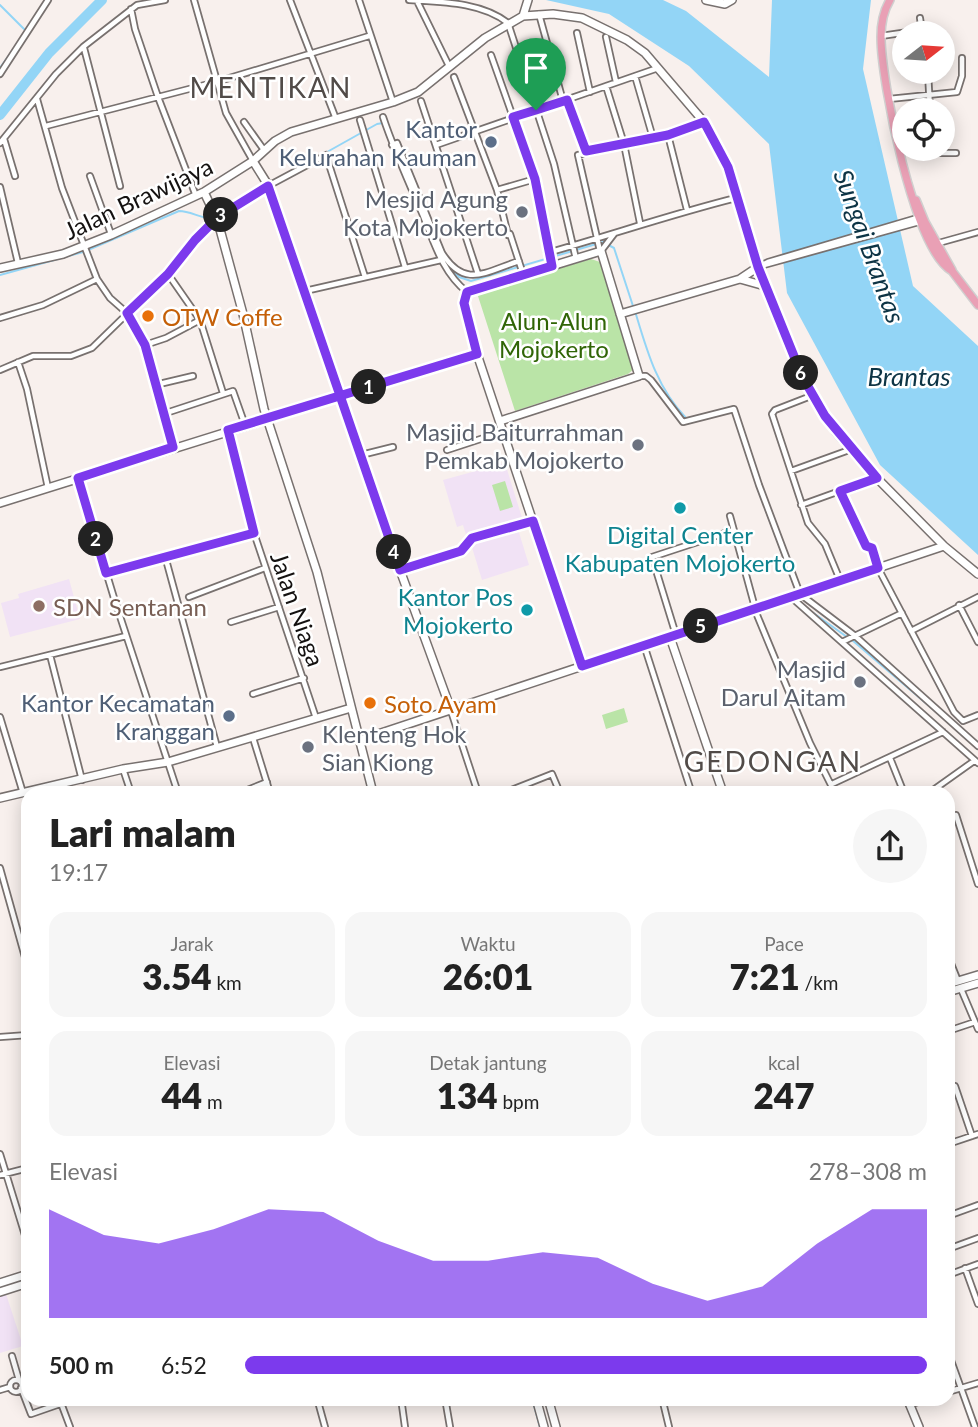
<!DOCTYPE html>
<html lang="id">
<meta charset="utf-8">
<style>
body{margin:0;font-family:Lato,sans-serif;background:#f6f6f6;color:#222;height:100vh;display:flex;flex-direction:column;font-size:26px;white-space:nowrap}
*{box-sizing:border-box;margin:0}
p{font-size:23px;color:#767676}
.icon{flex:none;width:38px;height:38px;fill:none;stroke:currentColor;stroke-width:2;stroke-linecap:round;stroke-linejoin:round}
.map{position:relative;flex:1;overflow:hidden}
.side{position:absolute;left:21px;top:786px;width:934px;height:620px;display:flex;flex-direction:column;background:#fff;border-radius:21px;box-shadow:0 4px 18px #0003}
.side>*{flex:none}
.needle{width:46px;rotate:73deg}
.controls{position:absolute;left:892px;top:21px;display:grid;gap:14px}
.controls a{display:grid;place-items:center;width:63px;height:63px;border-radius:50%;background:#fff;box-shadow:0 4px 18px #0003;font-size:35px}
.pin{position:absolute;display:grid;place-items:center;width:60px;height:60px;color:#fff;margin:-72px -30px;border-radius:50% 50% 50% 0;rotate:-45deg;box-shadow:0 0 7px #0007}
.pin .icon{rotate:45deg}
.km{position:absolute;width:35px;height:35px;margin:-18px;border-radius:50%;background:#222;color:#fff;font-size:19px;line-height:35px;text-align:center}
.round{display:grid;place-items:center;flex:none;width:74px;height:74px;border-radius:37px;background:#f6f6f6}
.head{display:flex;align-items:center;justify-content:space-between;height:119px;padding:0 28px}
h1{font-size:38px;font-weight:800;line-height:52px}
.metrics{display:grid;grid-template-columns:repeat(3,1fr);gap:10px;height:119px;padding:7px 28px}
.metrics div{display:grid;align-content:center;border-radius:18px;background:#f6f6f6;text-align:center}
.metrics b{font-size:35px;font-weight:800}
.metrics small{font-size:19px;font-weight:400}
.metrics p{font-size:19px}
.chart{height:196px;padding:14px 28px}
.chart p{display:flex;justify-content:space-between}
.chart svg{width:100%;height:126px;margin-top:7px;fill:#7c3aed;opacity:.7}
ul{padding:0 28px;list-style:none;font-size:23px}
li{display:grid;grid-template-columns:112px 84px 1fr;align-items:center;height:52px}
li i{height:18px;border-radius:9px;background:#7c3aed}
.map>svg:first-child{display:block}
.education{fill:#f1e2f5}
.green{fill:#bae4a7}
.water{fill:#93d5f6}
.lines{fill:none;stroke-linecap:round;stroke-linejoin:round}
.stream{stroke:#93d5f6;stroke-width:2}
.river{stroke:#93d5f6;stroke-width:10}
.street-casing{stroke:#78716f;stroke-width:8}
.secondary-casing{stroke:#78716f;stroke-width:10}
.primary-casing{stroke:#d0cfcf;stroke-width:10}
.street{stroke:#fff;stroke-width:4.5}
.secondary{stroke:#fff;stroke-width:7}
.primary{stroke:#e9a0b5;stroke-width:7}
.secondary-bridge-casing{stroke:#78716f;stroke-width:10;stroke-linecap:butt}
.secondary-bridge{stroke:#fff;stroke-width:7}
.route-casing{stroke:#fff;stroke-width:14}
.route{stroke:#7c3aed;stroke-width:9}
.service-dot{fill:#5c6f8a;stroke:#fff;stroke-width:2.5}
.worship-dot{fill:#6b7280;stroke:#fff;stroke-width:2.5}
.food-dot{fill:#e8710a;stroke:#fff;stroke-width:2.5}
.culture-dot{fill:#0f9aa8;stroke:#fff;stroke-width:2.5}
.education-dot{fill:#8d6e63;stroke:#fff;stroke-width:2.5}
.labels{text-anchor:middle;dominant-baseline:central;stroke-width:5;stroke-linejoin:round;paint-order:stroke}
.service-label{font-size:24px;fill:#4e5e75;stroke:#fff;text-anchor:end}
.street-label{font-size:24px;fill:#141110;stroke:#fff}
.worship-label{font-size:24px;fill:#5b616d;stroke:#fff;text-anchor:end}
.food-label{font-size:24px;fill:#c56008;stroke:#fff;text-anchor:start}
.park-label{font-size:24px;fill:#306506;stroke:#fff}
.culture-label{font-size:24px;fill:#0d838f;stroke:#fff}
.education-label{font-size:24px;fill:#785e54;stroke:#fff;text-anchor:start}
.water-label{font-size:26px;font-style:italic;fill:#0d3445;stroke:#fff}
.quarter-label{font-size:28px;letter-spacing:2px;fill:#514b48;stroke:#fff}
</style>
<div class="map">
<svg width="978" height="1427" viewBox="0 0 978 1427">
<rect width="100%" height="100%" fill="#f8f0ed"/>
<path class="education" d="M505 463 523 521 467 538 463 525 457 527 443 480Z
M517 526 529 565 482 580 470 541Z
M69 579 80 619 10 637 1 603 19 598 18 594Z
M6 1294 23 1346 0 1353V1296Z"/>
<path class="green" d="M591 259 600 262 634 369 628 374 515 411 477 293Z
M505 481 513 507 500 511 492 485Z
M624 708 628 722 606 729 602 715Z"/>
<path class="water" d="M546 0H663L686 11 769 77 772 0H871L863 69 913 286 978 346V555L880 465 787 293 769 144 689 66 609 14Z"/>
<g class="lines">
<path class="stream" d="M0 5 25 30
M0 68 10 54
M327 152 377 124 383 123
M241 200 263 186
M88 250 179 211C192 211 200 219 213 218
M450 268 459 277 471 281 603 242 614 248 633 306
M0 275 83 252
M635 311C647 351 657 388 686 418
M732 411 737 425
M756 484 795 588
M812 612 847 637
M852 640 962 734
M532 1398 540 1427"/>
<path class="river" d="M0 115 49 53 102 0"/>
<g class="street-casing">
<path id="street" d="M194 0 226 113 253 161
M290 0 336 119
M359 0 393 102
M409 0C441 2 482 2 508 23L554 164 576 259
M417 1 449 66
M131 9 135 29 158 97 196 196
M539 14 563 101
M920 18 922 32
M577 33 590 92
M881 36 922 30
M606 37 616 82
M84 48 120 186
M491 55 535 179 547 253 552 266
M928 72 930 110
M0 74 48 0
M635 76 653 138
M454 77 497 190 508 235 510 234 523 274
M606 86 624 144 640 223
M37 99 62 188 97 279 110 298 127 313 145 345 173 447
M889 99 957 92 962 76V58
M567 100 586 151
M421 101 478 274
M383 117C394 150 408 181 422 213 434 242 442 272 467 292
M360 120 405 267
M244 122 264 150
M46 126 216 82 369 36
M668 135 687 210
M4 139 15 176
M0 143 56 74 83 47 137 5 165 0
M392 145 397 143 442 253C465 289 485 272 519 261
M436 145 658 68
M931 149 934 153H956
M90 176 111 234
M0 187 18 263
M497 190 535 179
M935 244 978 232
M600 251 578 155 668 135 703 122
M601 251 614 234
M547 253C611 235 672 214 736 198
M764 265 919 222
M758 267 768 262 917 218
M168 274 200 320 223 393
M305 291 441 260
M0 318 43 305 97 279
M145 345 166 338 200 320
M18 362 27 389 48 488
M0 370 33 356H71L92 348 168 274 195 240 218 217 268 186 326 155 365 277
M639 376H646L651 380 683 422 734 409 759 485 800 594 854 635 978 746
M155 385 193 376
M811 396 775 410 772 414 808 523 825 544 840 580
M163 414 233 391 245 425
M228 431 254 533 316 718
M447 450 502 432
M361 455 393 447
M791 471 852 449
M78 479 114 598 178 793
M840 491 866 546 872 548 878 568 954 712 963 721 978 715
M801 505 876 478
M730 516 757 615 810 743 835 793
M165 556 217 747
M400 570 461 551 472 538 533 521
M106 573 254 533
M189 597 265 568
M791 597 978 763
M959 605 978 642
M231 622 279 607
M911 631 978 597
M676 635 652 557 734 530
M842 642 902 613
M644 645 690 788 689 793
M50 655 82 780
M0 667 126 636
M253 694 304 678
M451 711 478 793
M0 717 23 793
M253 738 270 793
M890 758 904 793
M123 769 131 793
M832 784 943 732
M56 786 59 793
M240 793 267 782
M504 793 552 774 560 793
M929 793 974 761
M956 815 978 884
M0 868 28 968
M948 956 958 981
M961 989 978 1029
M948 1031 975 1022
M0 1037 28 1035
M955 1086 972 1136
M948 1144 978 1134
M0 1154 28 1245
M0 1175 28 1168
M948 1216 978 1205
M948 1249 978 1238
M965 1268 978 1304
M948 1275 978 1264
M948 1352 975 1427
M12 1356 19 1380
M10 1386a6 6 0 1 1 12 0a6 6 0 1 1-12 0Z
M21 1388 31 1414 77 1398
M0 1390 10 1387
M948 1392 978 1383
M317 1398 325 1427
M401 1398 405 1427
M445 1398 450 1427
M662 1398 669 1427
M61 1403 70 1427
M909 1405 930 1398"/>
</g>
<g class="secondary-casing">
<path id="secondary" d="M706 0 725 4 732 0
M523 16 528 0
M253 161 268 185 400 570 451 710
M204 192 215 215
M218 222 243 314 264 409 317 572 373 793
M0 268 63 254 111 235 204 192 253 161 275 141 291 132 393 102 418 92 485 38 523 16 553 14 582 18 627 40 645 53 704 122 728 167 758 267 789 347 812 396 836 432 868 469 944 546 978 574
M740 279 765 286
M620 314 740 279 758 267
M500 421 639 376 601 251 467 292 464 303 477 354 539 540 582 666
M0 503 477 354
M670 637 723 793
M360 740 944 546
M0 798 123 769 168 762 351 708
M948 984 978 975
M948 992 978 983
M0 1283 28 1274
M0 1292 28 1283
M536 1398 544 1427
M548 1398 556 1427
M907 1398 919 1427"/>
</g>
<g class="primary-casing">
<path id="primary" d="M890 0C884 10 881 25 881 37 881 81 914 250 952 271L978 305
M916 200 925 222 952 270"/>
</g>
<use href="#street" class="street"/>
<use href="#secondary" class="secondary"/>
<use href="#primary" class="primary"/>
<g class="secondary-bridge-casing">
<path id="secondary-bridge" d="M215 215 218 222"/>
</g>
<use href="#secondary-bridge" class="secondary-bridge"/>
</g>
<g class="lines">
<g class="route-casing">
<path id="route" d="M536 110 513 117 535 179 552 266 467 292 464 303 477 354 228 430 254 533 106 573 78 478 173 447 145 345 127 313 168 274 195 240 218 217 268 186 400 570 461 551 472 538 533 521 582 666 878 568 872 548 866 546 840 491 877 478 825 416 802 376 758 267 728 167 704 122 668 135 586 151 567 100 536 110"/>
</g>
<use href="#route" class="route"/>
</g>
<g class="service-dot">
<circle cx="491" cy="142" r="7"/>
<circle cx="229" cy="716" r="7"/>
</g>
<g class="worship-dot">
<circle cx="522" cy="212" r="7"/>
<circle cx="638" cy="445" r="7"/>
<circle cx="860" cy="682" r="7"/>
<circle cx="308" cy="747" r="7"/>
</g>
<g class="food-dot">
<circle cx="148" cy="316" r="7"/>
<circle cx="370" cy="703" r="7"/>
</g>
<g class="culture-dot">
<circle cx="680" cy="508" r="7"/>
<circle cx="527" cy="610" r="7"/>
</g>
<circle class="education-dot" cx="39" cy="606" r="7"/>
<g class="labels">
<g class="service-label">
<text x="477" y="128">Kantor<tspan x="477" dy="28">Kelurahan Kauman</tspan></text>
<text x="215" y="702">Kantor Kecamatan<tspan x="215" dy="28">Kranggan</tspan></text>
</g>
<g class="street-label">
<text transform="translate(138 198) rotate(-25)">Jalan Brawijaya</text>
<text transform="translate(298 609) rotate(71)">Jalan Niaga</text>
</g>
<g class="worship-label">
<text x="508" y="198">Mesjid Agung<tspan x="508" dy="28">Kota Mojokerto</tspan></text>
<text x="624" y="431">Masjid Baiturrahman<tspan x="624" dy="28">Pemkab Mojokerto</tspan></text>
<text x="846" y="668">Masjid<tspan x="846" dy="28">Darul Aitam</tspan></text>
<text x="322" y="733" text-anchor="start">Klenteng Hok<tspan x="322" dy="28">Sian Kiong</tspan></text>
</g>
<g class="food-label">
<text x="162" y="316">OTW Coffe</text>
<text x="384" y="703">Soto Ayam</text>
</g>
<g class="park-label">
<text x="554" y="320">Alun-Alun<tspan x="554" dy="28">Mojokerto</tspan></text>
</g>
<g class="culture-label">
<text x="680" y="534">Digital Center<tspan x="680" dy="28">Kabupaten Mojokerto</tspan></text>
<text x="513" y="596" text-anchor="end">Kantor Pos<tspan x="513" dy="28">Mojokerto</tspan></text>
</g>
<g class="education-label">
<text x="53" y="606">SDN Sentanan</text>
</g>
<g class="water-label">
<text transform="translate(870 246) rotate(70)">Sungai Brantas</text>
<text x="909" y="376">Brantas</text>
</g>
<g class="quarter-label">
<text x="271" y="87">MENTIKAN</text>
<text x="773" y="761">GEDONGAN</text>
</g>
</g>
</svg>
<div class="controls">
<a><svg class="needle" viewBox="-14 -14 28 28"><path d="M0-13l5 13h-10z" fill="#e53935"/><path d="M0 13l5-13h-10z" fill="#767676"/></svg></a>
<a><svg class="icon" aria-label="locate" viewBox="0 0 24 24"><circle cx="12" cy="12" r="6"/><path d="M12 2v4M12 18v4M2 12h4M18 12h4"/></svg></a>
</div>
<div class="pin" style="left:536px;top:110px;background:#1e9e55"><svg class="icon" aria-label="arrive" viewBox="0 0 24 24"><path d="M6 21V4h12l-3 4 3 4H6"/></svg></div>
<b class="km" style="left:369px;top:387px">1</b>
<b class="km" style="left:96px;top:539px">2</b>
<b class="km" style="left:221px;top:215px">3</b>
<b class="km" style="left:394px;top:552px">4</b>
<b class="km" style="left:701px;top:626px">5</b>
<b class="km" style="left:801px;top:373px">6</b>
<section class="side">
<div class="head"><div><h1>Lari malam</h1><p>19:17</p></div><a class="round"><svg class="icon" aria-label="share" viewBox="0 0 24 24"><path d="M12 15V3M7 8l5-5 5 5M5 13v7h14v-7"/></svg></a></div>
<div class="metrics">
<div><p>Jarak</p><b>3.54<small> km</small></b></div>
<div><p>Waktu</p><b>26:01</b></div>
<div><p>Pace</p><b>7:21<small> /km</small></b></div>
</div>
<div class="metrics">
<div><p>Elevasi</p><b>44<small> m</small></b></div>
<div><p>Detak jantung</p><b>134<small> bpm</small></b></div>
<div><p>kcal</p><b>247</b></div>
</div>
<div class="chart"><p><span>Elevasi</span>278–308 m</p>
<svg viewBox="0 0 160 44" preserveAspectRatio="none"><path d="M0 44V6L10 15L20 18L30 13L40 6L50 7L60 17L70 24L80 24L90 21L100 23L110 32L120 38L130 33L140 18L150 6L160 6V44z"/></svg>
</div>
<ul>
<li><b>500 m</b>6:52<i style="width:100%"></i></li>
</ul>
</section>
</div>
